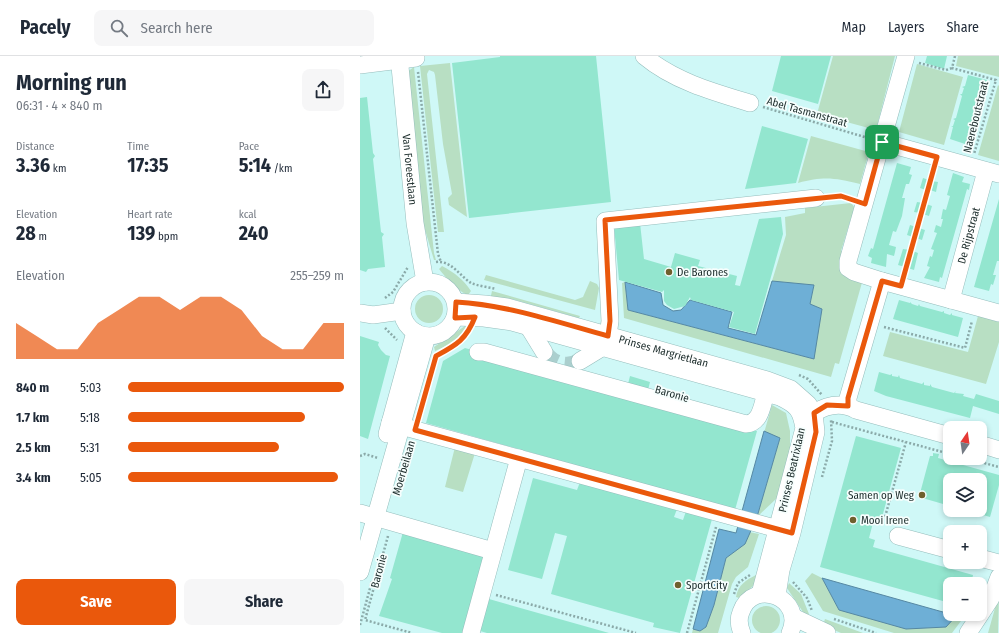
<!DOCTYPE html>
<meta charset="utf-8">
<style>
body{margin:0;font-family:"Fira Sans Condensed",sans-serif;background:#f6f6f7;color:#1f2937;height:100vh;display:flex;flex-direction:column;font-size:15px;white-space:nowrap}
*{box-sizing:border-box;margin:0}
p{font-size:13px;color:#747a83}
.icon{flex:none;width:22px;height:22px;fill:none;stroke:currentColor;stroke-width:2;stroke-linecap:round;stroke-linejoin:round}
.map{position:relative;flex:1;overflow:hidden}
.drawer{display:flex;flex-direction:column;background:#fff;width:360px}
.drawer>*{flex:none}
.needle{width:26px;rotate:13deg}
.tools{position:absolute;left:583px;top:365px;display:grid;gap:8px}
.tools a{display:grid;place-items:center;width:44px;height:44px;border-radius:8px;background:#fff;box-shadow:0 2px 6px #0003;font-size:20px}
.pin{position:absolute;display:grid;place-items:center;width:34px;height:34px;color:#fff;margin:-17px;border-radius:8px;box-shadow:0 2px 6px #0006}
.round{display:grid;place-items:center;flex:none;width:42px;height:42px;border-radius:8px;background:#f6f6f7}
.overview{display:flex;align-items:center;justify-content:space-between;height:68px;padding:0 16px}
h1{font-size:22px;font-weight:700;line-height:30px}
.stats{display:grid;grid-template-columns:repeat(3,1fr);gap:6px;height:68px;padding:4px 16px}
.stats div{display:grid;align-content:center}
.stats b{font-size:20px;font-weight:700}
.stats small{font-size:11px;font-weight:400}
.stats p{font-size:11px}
.chart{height:112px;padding:8px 16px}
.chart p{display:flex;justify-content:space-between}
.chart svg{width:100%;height:72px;margin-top:4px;fill:#ea580c;opacity:.7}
.action{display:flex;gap:8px;margin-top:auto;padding:8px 16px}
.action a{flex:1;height:46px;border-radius:8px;background:#ea580c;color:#fff;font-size:16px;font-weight:700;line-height:46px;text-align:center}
.action a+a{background:#f6f6f7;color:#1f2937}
ul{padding:0 16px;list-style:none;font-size:13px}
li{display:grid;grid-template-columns:64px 48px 1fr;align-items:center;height:30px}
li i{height:10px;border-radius:5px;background:#ea580c}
header{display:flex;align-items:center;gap:24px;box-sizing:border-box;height:56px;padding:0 20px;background:#fff;border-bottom:1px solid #e0e1e3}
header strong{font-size:19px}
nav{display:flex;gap:22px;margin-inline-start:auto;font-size:14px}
.search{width:280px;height:36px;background:#f6f6f7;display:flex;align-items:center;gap:10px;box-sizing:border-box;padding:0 14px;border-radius:8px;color:#747a83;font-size:15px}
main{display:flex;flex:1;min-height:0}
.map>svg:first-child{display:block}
.green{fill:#b8dfc3}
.water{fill:#6eafd6;stroke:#5688a3}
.building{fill:#93e6cf}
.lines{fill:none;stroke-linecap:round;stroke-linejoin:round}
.minor-tunnel{stroke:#abcfce;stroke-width:17;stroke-dasharray:17 8;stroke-linecap:butt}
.minor-casing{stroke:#95bdbc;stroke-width:18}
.path{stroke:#8baaa9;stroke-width:2.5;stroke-dasharray:2 2;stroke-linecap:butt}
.minor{stroke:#fff;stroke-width:17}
.route-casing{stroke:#fff;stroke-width:8}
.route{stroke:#ea580c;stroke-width:5}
.poi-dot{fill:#6f602d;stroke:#f6fefd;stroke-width:1.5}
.labels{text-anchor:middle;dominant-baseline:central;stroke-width:3.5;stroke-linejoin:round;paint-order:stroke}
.street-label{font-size:11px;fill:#1d2d2c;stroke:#f6fefd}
.poi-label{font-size:11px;fill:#1d2d2c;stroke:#f6fefd;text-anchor:start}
</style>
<header>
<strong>Pacely</strong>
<div class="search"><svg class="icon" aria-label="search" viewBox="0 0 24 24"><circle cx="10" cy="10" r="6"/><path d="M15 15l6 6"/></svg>Search here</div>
<nav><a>Map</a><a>Layers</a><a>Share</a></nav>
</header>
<main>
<section class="drawer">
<div class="overview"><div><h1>Morning run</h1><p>06:31 · 4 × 840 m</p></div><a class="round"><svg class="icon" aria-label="share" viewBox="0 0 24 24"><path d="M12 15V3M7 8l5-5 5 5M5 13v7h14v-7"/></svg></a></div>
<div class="stats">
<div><p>Distance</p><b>3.36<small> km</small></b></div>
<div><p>Time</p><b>17:35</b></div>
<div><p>Pace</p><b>5:14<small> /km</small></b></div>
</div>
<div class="stats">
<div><p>Elevation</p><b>28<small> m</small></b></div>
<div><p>Heart rate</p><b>139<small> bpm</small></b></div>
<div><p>kcal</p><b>240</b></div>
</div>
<div class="chart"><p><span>Elevation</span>255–259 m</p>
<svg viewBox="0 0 160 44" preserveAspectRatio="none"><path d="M0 44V22L10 30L20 38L30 38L40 22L50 14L60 6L70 6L80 14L90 6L100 6L110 14L120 30L130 38L140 38L150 22L160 22V44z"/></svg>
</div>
<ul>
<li><b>840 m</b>5:03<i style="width:100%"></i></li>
<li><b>1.7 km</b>5:18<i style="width:82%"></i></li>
<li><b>2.5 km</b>5:31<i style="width:70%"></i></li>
<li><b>3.4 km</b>5:05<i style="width:97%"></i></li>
</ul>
<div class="action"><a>Save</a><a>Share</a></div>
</section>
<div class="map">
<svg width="639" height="577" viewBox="0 0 639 577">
<rect width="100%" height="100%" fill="#cff8f7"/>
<path class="green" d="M473 0H535L516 74 457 58Z
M598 0H639V21L596 10Z
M90 7 107 161 89 149 88 142 92 138 83 88 75 19 74 16 69 14 67 18 84 176H78L60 10Z
M557 8 603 21 584 89 539 76Z
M54 11 74 197 76 204H74L60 157 47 16Z
M638 29 639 30V105L618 99Z
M451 80 509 96 500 128C475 122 464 120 438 127Z
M491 147 496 153 495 163 491 162 481 195 486 196 503 223 479 308 475 307 471 321 264 262 262 227 265 226 268 254 454 303 450 248 454 230 412 225 426 179 425 161 445 157V152Z
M82 210C95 217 103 223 111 235L108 239C99 236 85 221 79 213Z
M126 219 215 244 223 241 230 225 237 228 239 232 235 254 124 224Z
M132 235 220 260 219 262 152 243 147 246 130 244Z
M55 253a14 14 0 1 1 28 0a14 14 0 1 1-28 0Z
M618 260 639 266V286L626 328 523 300 530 276 608 296Z
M105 270 107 271 95 286 75 295 74 291Z
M412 349 426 357 430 375V394L417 442 397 461 420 382 404 377Z
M95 391 115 397 103 436 85 431Z
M389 476 399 478 388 511 376 521 372 528 358 577H332L333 573 340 575 346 571 354 549 366 502 384 488Z
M452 517 462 522 479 554 586 571 597 559 604 561 592 577H534L463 555 445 525Z
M396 519 398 524 393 530 379 542 376 541C378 529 386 524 396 519Z
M429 527 441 538 449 558 445 559 427 532Z
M639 538 638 577H628Z
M392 564a14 14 0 1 1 28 0a14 14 0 1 1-28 0Z
M465 563 503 577H481L463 569Z"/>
<path class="water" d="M412 225 454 229 450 248 462 253 454 303 268 254 265 226 301 237 303 249 313 255 321 254 330 244 372 256 368 272 396 279Z
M404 375 420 382 397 461 385 488 366 502 354 549 346 571 340 575 333 573 359 473 376 477Z
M462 522 590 558 597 559 586 571 546 573 479 554Z"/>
<path class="building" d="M140 0H236L251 146 109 162 92 7 140 1Z
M421 0H471L458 48 412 35Z
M567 0H587L584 13 565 7Z
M608 19 627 24 622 44 621 43 613 75 608 89 590 83 593 71H591L593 70 595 64 593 63 596 62 602 40 600 38H602L604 32 602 31 605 30Z
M7 41 13 97 15 100 13 103 21 176 24 178 22 181 25 211 8 213 6 216 0 214V42Z
M402 70 448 83 436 127 385 133Z
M537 107 551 111 549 118 552 119 549 128H546L542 142H545L542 160 536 176 533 175 529 189 536 191 535 196 534 200 527 198 526 211 511 207 512 202 508 200 511 192 513 193Z
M593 117 604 121 602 126 610 128 609 134 607 133 582 222 580 221 579 226 564 222 570 211 567 210 570 200 572 201 574 194 571 193 577 177 574 176 576 169 581 171 583 163H581L583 153 586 154 590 140 587 139Z
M563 122 569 124 566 134 560 132Z
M572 125 578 126 576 136 570 134Z
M639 143V205H637L633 219H636L633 229 631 228 629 235 614 231Z
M557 146 563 147 560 157 554 156Z
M566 148 572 150 569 160 563 158Z
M421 161 423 178 395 278 369 271 374 256 331 244 330 241 325 250 314 253 307 249 304 245V234L302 236 259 224 254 170 280 167 284 203 311 211 315 197 340 204 338 210 377 220 375 229 380 230 399 163Z
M550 169 556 171 553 181 547 179Z
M559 172 565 174 562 184 556 182Z
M543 193 550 194 545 211 538 209Z
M553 195 558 197 554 214 548 212Z
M539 244 550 247V246L552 248 558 250 559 248 560 250 582 256 584 255V257L590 259 592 257V259L603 262 598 281 533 263Z
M0 280 19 286 18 289 21 294 26 299 30 300 8 383 0 380Z
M105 292 397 375 375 454 66 367 83 305Z
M519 316 530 319 532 318V320L538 321 539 319 540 322 562 328 564 326V329L570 330V328L572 331 594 337 596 335 595 337 604 338 603 340 614 343 616 338 639 345V358L613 350 610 362 526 340 514 335Z
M270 320 290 326 288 334 268 328Z
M496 380 541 392 521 465 514 463 509 482 515 484 513 491 613 519 611 528H590V547L460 511Z
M573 397 579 398 578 402 639 419V429L630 461 606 454H620V424H590V450L559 441 570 400H573Z
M173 422 217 434 220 426 317 453 314 461 323 464 328 449 354 456 320 577 293 571 294 567 191 538 207 480 195 477 182 523 148 514Z
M43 476 126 499 105 577H82L19 560 32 523 30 522Z
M129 543 249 577H127L120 575Z"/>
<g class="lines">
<path class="minor-tunnel" d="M184 296C192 308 207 314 220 305"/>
<g class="minor-casing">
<g id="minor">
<path id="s1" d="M39 0 55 167 65 226"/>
<path d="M284 0C314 25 353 36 390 47"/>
<path d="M0 9 56 2"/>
<path d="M522 86 639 118"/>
<path d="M522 225 639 257"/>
<circle cx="69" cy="253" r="27"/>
<path id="s2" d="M591 244 626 115"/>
<path id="s3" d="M96 246 125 248 147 251 407 324 431 333 448 348 454 357 456 376 432 477 421 514 417 540"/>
<path d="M0 257 13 259 42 255"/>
<path d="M95 261 124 262 152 266 420 341C437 349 441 354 444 372L400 538"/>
<path d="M168 270 184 296"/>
<path d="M248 280 250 265 245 165 456 142"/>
<path d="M118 296H124L386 368C401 367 402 349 406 337"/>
<path d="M220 305 243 291"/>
<path d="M488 350V342L522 225 494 216 488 212V205L546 0"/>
<path d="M454 357C467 349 482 346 496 354L590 380"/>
<path d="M30 367 429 476"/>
<path d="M27 378 55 276"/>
<path d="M620 388 639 394"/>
<path d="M0 457 133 495"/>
<path d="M538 480 590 494"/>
<path d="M620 502 639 507"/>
<path d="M0 516 67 280"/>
<path d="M433 561 467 577"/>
<path d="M111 577 159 402"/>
<path d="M382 577C379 570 378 563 381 556 393 521 446 542 430 577"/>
<path d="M608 577 631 542 639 521"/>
</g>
</g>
<path class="path" d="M595 0 592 12 636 24 614 98
M559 7 586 14 592 12
M58 16 78 198 81 206
M403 51 508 82
M471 141 481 140 491 143
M76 206C91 204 100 220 111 227 118 230 128 231 136 233
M545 216 573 115
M25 242 33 236 48 211
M524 271 605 292 612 265
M25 272 37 284
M77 299 93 291 109 275
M439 319 448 323 462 339
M472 366 590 398
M0 400 5 398 18 402
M605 402 639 411
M462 421 472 385 471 364
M536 465 525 461 546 386
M28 480 5 564 52 577
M433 526 447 542 452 555
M374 538 378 527 390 519
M136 539 276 577
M474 563 516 577
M0 569 12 525
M327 577 356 471"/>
<use href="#minor" class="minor"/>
</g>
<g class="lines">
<g class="route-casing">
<path id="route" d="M522 86 577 101 541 230 522 225 488 342V350L467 349 454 357 456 376 432 477 55 374 76 300C96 289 106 284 115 261L95 262 96 246C148 249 197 266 248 280L250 265 245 164 481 140 505 148Z"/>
</g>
<use href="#route" class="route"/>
</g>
<g class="poi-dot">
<circle cx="309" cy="216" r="4"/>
<circle cx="562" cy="439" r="4"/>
<circle cx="493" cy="464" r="4"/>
<circle cx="318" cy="529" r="4"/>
</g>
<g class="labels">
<g class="street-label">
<text transform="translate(447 56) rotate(16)">Abel Tasmanstraat</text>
<text transform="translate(616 61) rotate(-76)">Naereboutstraat</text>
<text stroke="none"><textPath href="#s1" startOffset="114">Van Foreestlaan</textPath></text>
<text stroke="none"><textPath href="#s2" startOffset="67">De Rijpstraat</textPath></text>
<text stroke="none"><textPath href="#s3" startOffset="214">Prinses Margrietlaan</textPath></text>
<text transform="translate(312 338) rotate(16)">Baronie</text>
<text transform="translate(44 412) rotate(-74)">Moerbeilaan</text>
<text transform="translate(432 414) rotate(-77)">Prinses Beatrixlaan</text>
<text transform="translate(19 515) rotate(-75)">Baronie</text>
</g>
<g class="poi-label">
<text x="317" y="216">De Barones</text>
<text x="554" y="439" text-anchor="end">Samen op Weg</text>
<text x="501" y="464">Mooi Irene</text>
<text x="326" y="529">SportCity</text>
</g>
</g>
</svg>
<div class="tools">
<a><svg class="needle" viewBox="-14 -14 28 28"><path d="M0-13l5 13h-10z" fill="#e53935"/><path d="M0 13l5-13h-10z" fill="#747a83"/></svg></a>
<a><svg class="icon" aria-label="layers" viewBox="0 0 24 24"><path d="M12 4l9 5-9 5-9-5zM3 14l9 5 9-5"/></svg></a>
<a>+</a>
<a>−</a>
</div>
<div class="pin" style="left:522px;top:86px;background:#1e9e55"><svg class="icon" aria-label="arrive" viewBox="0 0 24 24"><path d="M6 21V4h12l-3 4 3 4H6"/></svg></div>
</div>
</main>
